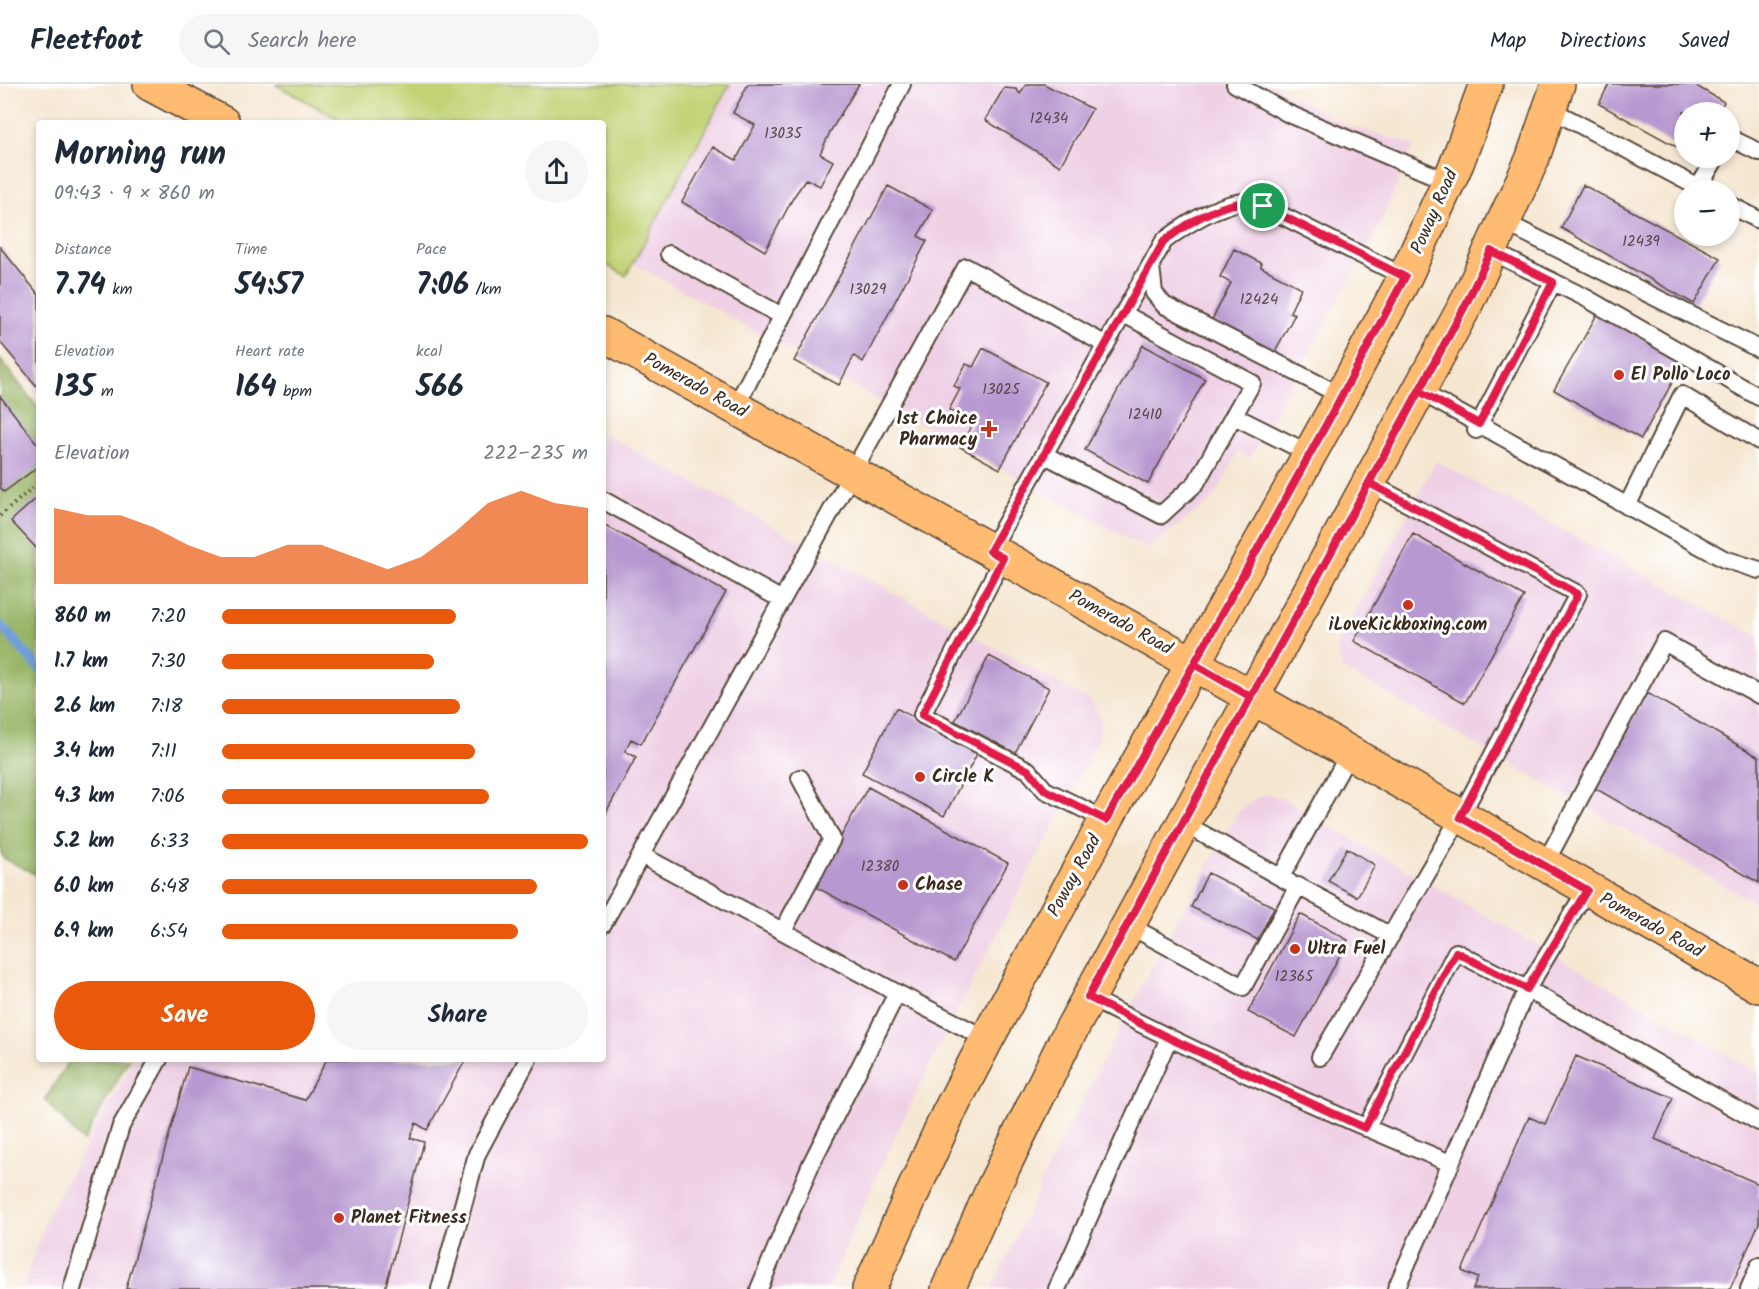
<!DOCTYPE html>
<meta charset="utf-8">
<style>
body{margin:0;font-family:Kalam,sans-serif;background:#f6f6f7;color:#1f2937;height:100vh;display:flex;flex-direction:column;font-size:22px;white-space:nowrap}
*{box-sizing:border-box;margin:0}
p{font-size:20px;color:#747a83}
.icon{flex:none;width:33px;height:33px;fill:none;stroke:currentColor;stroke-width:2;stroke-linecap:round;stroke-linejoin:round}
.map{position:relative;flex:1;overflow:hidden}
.side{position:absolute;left:36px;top:36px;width:570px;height:942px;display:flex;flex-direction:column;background:#fff;border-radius:6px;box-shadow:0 3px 9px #0003}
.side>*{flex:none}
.tools{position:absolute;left:1674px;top:18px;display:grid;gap:12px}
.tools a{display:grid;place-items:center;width:66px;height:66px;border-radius:50%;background:#fff;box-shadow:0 3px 9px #0003;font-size:30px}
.pin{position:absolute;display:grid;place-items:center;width:51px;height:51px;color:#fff;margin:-26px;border:3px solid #fff;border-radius:50%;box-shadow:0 2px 6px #0007}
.round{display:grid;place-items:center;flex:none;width:63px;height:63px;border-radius:32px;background:#f6f6f7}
.headline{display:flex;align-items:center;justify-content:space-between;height:102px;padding:0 18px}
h1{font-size:33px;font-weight:700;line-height:45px}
.stats{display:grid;grid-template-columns:repeat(3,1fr);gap:9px;height:102px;padding:6px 18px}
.stats div{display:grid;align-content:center}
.stats b{font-size:30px;font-weight:700}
.stats small{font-size:16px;font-weight:400}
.stats p{font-size:16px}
.chart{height:168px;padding:12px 18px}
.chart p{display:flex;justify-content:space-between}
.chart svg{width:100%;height:108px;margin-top:6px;fill:#ea580c;opacity:.7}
.cta{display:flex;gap:12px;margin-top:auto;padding:12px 18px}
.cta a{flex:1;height:69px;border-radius:36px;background:#ea580c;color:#fff;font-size:24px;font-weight:700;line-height:69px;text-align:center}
.cta a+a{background:#f6f6f7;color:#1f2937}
ul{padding:0 18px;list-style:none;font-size:20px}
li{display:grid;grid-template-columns:96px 72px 1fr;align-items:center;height:45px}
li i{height:15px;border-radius:8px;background:#ea580c}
header{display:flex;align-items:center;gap:36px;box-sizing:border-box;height:84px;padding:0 30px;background:#fff;border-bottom:2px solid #e0e1e3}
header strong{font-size:28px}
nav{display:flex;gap:33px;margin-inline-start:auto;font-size:21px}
.search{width:420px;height:54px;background:#f6f6f7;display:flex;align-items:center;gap:15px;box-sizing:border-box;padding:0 21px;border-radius:33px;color:#747a83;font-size:22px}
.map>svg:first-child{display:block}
.built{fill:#efd0e5}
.green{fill:#c2d376;stroke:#7e7e4a;stroke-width:1.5}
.forest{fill:#99b567;stroke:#6a7042;stroke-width:1.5}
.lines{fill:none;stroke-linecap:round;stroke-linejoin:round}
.stream{stroke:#6f9fd9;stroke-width:10}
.building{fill:#b898d0}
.service-casing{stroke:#574639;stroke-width:20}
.primary-casing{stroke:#574639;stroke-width:36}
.path{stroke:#574639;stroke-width:4;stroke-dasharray:1.5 4.5;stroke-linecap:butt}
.service{stroke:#fff;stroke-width:16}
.primary{stroke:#febb71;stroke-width:33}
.route-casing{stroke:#fff;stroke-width:12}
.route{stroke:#e11d48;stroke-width:8}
.poi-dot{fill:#c8321e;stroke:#fff;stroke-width:2}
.labels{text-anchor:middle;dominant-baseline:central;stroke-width:6;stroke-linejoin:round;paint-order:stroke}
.number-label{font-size:15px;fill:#5a464a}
.street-label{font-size:18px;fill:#3b2a1e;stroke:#fff}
.poi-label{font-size:18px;font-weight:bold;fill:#3b2a1e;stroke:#fff;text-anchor:start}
</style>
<header>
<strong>Fleetfoot</strong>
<div class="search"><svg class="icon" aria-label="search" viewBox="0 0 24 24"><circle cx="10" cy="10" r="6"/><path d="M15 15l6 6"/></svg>Search here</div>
<nav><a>Map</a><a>Directions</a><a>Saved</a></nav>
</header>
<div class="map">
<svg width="1759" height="1205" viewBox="0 0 1759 1205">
<rect width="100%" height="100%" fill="#fff"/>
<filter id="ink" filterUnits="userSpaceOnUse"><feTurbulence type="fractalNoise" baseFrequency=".0167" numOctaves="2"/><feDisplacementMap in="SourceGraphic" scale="12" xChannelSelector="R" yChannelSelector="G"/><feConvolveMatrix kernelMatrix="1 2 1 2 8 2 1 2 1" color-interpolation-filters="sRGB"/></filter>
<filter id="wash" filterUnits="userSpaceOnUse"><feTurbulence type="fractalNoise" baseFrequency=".008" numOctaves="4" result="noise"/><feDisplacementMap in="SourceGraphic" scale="24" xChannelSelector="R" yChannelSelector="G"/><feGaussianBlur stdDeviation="1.35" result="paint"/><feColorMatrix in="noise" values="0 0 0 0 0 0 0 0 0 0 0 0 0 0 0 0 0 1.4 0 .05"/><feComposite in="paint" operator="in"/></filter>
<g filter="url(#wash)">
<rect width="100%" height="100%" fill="#f5e6d0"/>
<path class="built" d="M730 0H1272L1342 40 1414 61 1376 149 1250 374 1239 367 1212 416 1146 465 633 179Z
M603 349 1091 617 1097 627 1101 638 1098 656 941 958 879 1086 828 1205H22L47 1132 134 975H603Z
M1436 377 1759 553V821L1343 585 1336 564Z
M1269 710 1281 714 1759 989V1205H992L1056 1067 1159 869 1238 729 1248 719 1260 712Z"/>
<path class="green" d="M275 0H730L626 192 603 179V39H346Z"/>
<path class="forest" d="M0 275 39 325V792L3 774 0 764Z
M70 975H129L83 1058 45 1016Z"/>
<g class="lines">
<path class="stream" d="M0 541 39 584"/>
</g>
<g id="blocks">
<path class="building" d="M748 0H859L830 48 820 70 833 77 820 102 806 95 793 114 765 167 682 118 713 63 736 76 755 41 733 29Z
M1026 0H1044L1092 25 1060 82 985 36 1004 4 1016 5 1020 10Z
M1609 0H1693L1724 18 1718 28H1684V67L1599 20Z
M1583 101 1720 174 1694 220 1561 144Z
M888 102 933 126 918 152 927 157 863 278 854 272 839 301 794 277Z
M0 163 39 211V305L0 258Z
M1234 165 1261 179V183L1301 204 1290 228 1295 230 1272 273 1238 255 1240 250 1212 236 1231 199 1220 193Z
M1598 229 1684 277 1641 355 1554 306Z
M1143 261 1205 295 1148 400 1085 366Z
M983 264 1046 298 1000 385 960 363 973 339 949 326 960 305 954 302 966 280 973 283Z
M0 312 39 362V382L4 408 0 403Z
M39 412V467L11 437Z
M603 440 726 508 641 660 631 655 625 667 636 673 603 734Z
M1413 450 1524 512 1465 619 1354 557Z
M989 572 1049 604 1015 669 955 637Z
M1647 609 1759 673V799L1593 703Z
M896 624 978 668 944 732 862 689Z
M868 703 1008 779 954 878 814 802Z
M1347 764 1375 781 1357 813 1328 797Z
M1208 789 1274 823 1258 856 1191 823Z
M1300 830 1348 856 1296 953 1248 928Z
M1576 972 1673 1014 1655 1055 1759 1100V1139L1730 1205H1473L1478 1194 1462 1187 1529 1033 1545 1040Z
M327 975H466L427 1046 416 1039 410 1054 424 1058 385 1205H126L188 983 305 1016Z"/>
</g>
</g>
<g filter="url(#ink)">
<use href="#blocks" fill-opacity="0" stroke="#574639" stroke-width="1.5"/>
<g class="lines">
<g class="service-casing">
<path id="service" d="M1235 0 1287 29 1449 98
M1550 25 1703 106
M1730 54 1759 68
M1698 104 1716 74
M1730 121 1759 136
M1504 138 1759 265
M1491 167 1586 214 1759 313
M669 170 782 232
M1151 182 1154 209 1164 221 1342 312
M1419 307 1724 475 1759 486
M735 324 902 0
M1234 332 1310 370
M1476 346 1553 198
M1045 371 1161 431 1196 399 1252 299 1124 230
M603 416 782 516
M1627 422 1682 311 1759 357
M990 467 1164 157C1184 142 1219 119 1245 118 1251 118 1257 121 1263 122L1405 193
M1003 474 922 631 1028 686 1045 706 1106 736
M1183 739 1289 798
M641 771 897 909 987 955
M1544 781 1664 558 1759 611
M1281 793 1349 670
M603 840 966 183 1106 261
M1128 841 1243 903 1298 802 1391 852
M783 847 832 755 800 694
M1088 913C1206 974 1327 1028 1450 1079
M1320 973 1460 733 1578 510 1369 399
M1366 1044 1456 868 1527 905 1759 1038
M72 1205 121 1042 159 975
M440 1205 477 1070 528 975
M759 1205 811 1080 897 909
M1057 1205 1169 954
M1396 1205 1527 905 1587 805
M1749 1205 1759 1182"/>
</g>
<g class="primary-casing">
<path id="primary" d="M150 0 223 39
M603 250 1148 554 1759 902
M869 1205 948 1030 987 955 1106 736 1332 330 1405 193 1457 79 1486 0
M948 1205 993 1104 1064 959 1465 222 1532 76 1558 0"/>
</g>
<path class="path" d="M0 432 39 398"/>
<use href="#service" class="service"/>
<use href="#primary" class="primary"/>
</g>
</g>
<g class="lines" filter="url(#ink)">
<g class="route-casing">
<path id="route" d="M1263 122C1258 121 1251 118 1245 119 1219 119 1184 142 1164 157L990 467 1003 474 922 631 1028 686 1045 706 1106 736 1194 580 1251 613 1088 913 1169 954 1365 1044 1456 868 1527 905 1587 806 1460 733 1578 510 1369 399 1465 222 1491 167 1553 198 1479 340 1419 307C1363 409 1308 512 1251 613L1194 580 1332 330 1405 193 1263 122"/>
</g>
<use href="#route" class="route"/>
</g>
<g class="poi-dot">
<circle cx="1619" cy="291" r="6"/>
<path d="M986 336h6v6h6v6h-6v6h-6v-6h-6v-6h6z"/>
<circle cx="1408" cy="521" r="6"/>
<circle cx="920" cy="693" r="6"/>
<circle cx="903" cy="801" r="6"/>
<circle cx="1295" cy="865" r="6"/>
<circle cx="339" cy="1134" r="6"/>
</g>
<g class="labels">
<g class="number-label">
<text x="1049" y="35">12434</text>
<text x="783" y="50">13035</text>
<text x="1641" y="158">12439</text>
<text x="868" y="206">13029</text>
<text x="1259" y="216">12424</text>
<text x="1001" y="306">13025</text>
<text x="1145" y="331">12410</text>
<text x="880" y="783">12380</text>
<text x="1294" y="893">12365</text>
</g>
<g class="street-label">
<text transform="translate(1435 128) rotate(-66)">Poway Road</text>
<text transform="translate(695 302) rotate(29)">Pomerado Road</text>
<text transform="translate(1120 539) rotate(29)">Pomerado Road</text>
<text transform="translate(1075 792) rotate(-61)">Poway Road</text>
<text transform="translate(1651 842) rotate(29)">Pomerado Road</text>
</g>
<g class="poi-label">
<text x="1631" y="291">El Pollo Loco</text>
<text x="977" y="335" text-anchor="end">1st Choice<tspan x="977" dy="21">Pharmacy</tspan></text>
<text x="1408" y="541" text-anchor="middle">iLoveKickboxing.com</text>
<text x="932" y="693">Circle K</text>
<text x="915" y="801">Chase</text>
<text x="1307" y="865">Ultra Fuel</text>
<text x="351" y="1134">Planet Fitness</text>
</g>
</g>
</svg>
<div class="tools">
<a>+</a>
<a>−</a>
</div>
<div class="pin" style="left:1263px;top:122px;background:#1e9e55"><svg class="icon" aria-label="arrive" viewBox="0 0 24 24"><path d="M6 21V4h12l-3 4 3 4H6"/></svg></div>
<section class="side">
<div class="headline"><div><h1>Morning run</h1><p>09:43 · 9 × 860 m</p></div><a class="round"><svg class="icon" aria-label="share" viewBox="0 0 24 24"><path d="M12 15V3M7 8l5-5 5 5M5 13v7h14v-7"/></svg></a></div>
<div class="stats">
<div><p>Distance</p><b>7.74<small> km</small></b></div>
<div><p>Time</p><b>54:57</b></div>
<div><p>Pace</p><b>7:06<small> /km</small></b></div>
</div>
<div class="stats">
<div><p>Elevation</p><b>135<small> m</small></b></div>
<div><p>Heart rate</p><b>164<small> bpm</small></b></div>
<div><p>kcal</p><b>566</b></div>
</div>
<div class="chart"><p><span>Elevation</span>222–235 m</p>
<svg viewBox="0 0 160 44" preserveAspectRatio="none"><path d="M0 44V13L10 16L20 16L30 21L40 28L50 33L60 33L70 28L80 28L90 33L100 38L110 33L120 23L130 11L140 6L150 11L160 13V44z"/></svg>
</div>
<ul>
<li><b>860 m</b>7:20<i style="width:64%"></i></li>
<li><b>1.7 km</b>7:30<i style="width:58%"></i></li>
<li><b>2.6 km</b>7:18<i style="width:65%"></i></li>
<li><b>3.4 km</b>7:11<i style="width:69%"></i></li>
<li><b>4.3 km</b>7:06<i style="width:73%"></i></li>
<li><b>5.2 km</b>6:33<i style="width:100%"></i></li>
<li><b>6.0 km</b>6:48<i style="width:86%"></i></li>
<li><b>6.9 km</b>6:54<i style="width:81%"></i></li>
</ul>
<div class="cta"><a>Save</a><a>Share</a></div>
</section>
</div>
